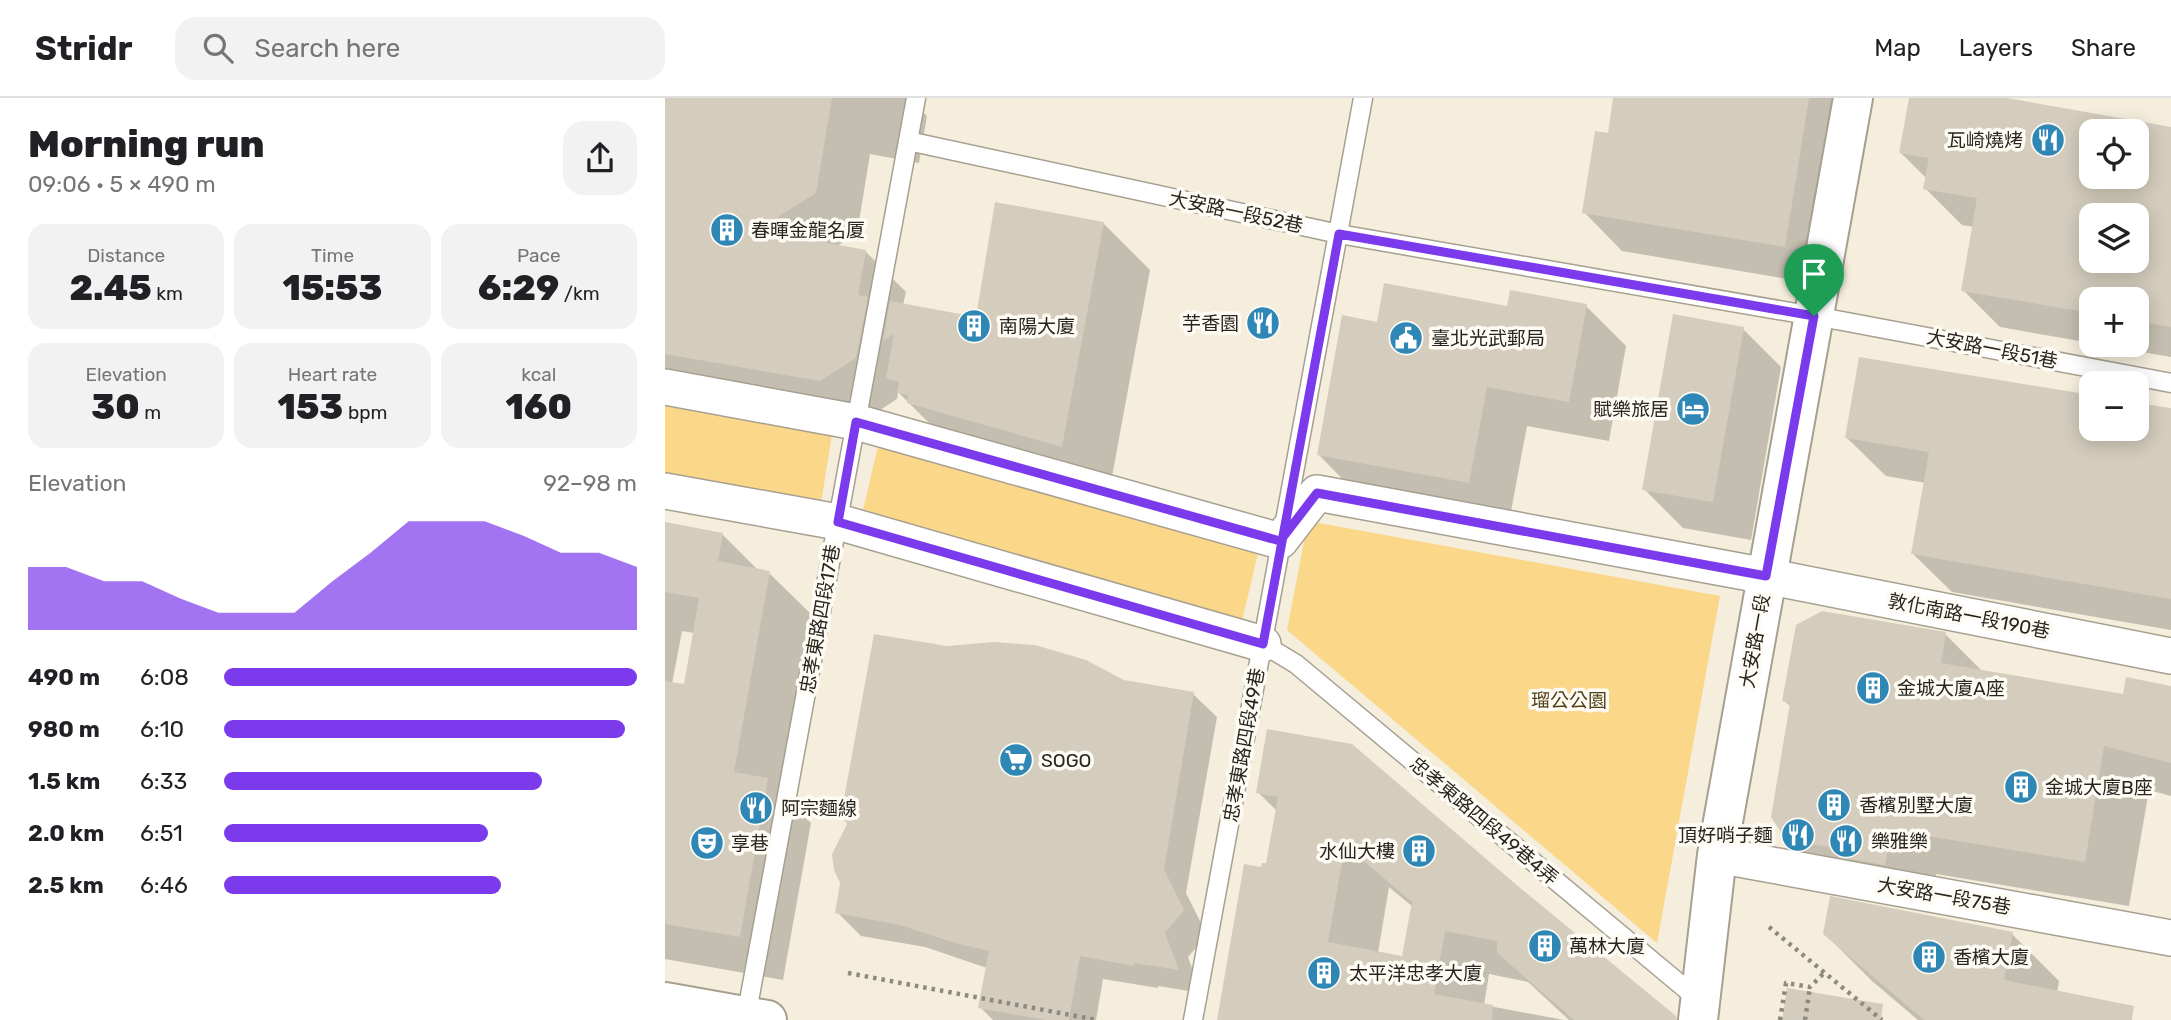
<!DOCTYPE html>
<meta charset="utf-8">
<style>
body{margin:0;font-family:Rubik,"Noto Sans TC",sans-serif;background:#f2f2f2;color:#202124;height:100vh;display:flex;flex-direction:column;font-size:26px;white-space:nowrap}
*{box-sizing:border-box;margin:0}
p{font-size:23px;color:#757577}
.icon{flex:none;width:38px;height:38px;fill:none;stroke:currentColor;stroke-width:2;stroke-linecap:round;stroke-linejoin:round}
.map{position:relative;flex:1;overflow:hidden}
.details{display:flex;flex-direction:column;background:#fff;width:665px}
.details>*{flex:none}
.fabs{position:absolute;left:1414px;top:21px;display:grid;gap:14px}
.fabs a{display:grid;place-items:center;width:70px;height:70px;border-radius:14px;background:#fff;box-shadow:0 4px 18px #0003;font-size:35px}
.pin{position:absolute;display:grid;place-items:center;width:60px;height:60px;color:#fff;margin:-72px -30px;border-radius:50% 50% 50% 0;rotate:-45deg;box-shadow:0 0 7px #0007}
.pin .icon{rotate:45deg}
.round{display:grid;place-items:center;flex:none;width:74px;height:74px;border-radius:21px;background:#f2f2f2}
.overview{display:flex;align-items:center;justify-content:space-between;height:119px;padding:0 28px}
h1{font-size:38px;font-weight:800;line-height:52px}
.stats{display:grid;grid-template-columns:repeat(3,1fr);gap:10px;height:119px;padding:7px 28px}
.stats div{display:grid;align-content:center;border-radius:18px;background:#f2f2f2;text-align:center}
.stats b{font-size:35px;font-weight:800}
.stats small{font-size:19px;font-weight:400}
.stats p{font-size:19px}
.chart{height:196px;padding:14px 28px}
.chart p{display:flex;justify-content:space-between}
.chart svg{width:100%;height:126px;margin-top:7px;fill:#7c3aed;opacity:.7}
ul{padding:0 28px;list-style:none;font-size:23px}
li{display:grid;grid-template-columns:112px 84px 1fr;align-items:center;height:52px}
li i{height:18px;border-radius:9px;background:#7c3aed}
header{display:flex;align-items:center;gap:42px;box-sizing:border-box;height:98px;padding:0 35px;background:#fff;border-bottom:2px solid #e0e0e0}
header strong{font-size:33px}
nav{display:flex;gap:38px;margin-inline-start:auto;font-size:24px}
.search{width:490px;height:63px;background:#f2f2f2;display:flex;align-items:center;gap:18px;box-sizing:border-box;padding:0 24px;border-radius:21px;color:#757577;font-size:26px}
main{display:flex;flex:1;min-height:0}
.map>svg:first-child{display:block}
.green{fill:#fad789}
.shadow{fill:#0003;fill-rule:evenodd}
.building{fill:#d4cdbd;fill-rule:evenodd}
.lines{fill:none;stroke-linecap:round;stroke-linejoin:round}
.lane-casing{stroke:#a7a091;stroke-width:21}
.street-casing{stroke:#a7a091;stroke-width:38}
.secondary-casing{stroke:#a7a091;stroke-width:42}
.primary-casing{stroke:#a7a091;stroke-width:42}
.path{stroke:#8e897e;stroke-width:4.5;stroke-dasharray:3.5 5;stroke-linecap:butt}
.lane{stroke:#fff;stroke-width:18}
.street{stroke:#fff;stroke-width:35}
.secondary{stroke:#fff;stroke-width:38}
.primary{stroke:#fff;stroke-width:38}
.route-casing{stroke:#fff;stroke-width:14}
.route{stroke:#7c3aed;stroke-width:9}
.labels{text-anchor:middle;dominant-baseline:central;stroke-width:7;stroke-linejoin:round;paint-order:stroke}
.poi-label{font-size:19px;fill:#28251f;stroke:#fefbf5;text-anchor:start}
.street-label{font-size:19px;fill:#28251f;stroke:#fefbf5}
.park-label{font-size:19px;fill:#504017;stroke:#fefbf5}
</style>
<header>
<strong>Stridr</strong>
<div class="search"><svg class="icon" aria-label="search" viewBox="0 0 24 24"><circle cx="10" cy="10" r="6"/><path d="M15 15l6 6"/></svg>Search here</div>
<nav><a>Map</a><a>Layers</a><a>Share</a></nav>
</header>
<main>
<section class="details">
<div class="overview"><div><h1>Morning run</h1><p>09:06 · 5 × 490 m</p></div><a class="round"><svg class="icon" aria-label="share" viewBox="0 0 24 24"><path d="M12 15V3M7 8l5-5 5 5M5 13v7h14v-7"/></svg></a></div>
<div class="stats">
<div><p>Distance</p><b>2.45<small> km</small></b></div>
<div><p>Time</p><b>15:53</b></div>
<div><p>Pace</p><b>6:29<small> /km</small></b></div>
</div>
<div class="stats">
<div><p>Elevation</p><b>30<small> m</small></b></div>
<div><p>Heart rate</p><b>153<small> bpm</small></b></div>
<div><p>kcal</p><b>160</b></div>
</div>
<div class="chart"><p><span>Elevation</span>92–98 m</p>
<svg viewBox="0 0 160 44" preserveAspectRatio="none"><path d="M0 44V22L10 22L20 27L30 27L40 33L50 38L60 38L70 38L80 27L90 17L100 6L110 6L120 6L130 11L140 17L150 17L160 22V44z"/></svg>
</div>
<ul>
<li><b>490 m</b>6:08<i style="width:100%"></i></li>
<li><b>980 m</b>6:10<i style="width:97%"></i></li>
<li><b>1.5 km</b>6:33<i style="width:77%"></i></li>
<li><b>2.0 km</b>6:51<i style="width:64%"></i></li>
<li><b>2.5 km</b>6:46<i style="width:67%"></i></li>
</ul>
</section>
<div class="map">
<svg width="1506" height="922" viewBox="0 0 1506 922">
<rect width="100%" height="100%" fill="#f5eedd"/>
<path class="green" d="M0 301 168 330 156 405 0 377Z
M214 344 594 451 577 523 198 412Z
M643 423 1055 498 992 845 622 532Z"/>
<path class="shadow" d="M0 0H244L262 18 254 65 205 56 192 136 172 148 200 153 241 194 238 207 313 221 438 125 485 172 444 395 291 352 233 294 232 301 197 324 0 289Z
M950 0H1173L1158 187 957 153 919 114 944 37Z
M1245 0H1330L1506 31V259L1438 247H1472V201H1426V245L1335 229 1298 192 1309 129 1297 127 1260 90 1262 81 1236 55ZM1426 33H1472V79H1426ZM1426 117H1472V163H1426Z
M921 208 961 248 944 343 862 328 844 424 693 397 654 357 843 210Z
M1078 231 1116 269 1086 442 1018 430 979 391Z
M1195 261 1426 300V331H1472V307L1506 313V532L1287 494 1248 456 1261 385 1221 378 1182 340Z
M0 426 57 436 94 473 104 475 148 518 116 695 146 725 118 882 0 861ZM17 533 29 535 20 588 7 586Z
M1280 536 1318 574 1459 598 1462 581 1506 589V698L1484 692 1464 808 1271 776 1265 811 1168 786 1122 741 1126 609 1119 602Z
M459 584 528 596 552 619 521 795 542 837 523 859 536 895 493 888V890L438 881 431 922H328L315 909 322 870 260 849 196 838 172 814Z
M604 633 1010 922H904L863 884 824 876 819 907 899 922H554L598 772 603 767 612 713 593 694ZM724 789 748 809 738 860 713 855Z
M1159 835 1347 836 1394 883 1392 895 1444 922H1253L1207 883Z"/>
<path class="building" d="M0 0H167L151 95 92 132 201 152 193 197 203 199 191 260 155 283 0 256Z
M948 0H1144L1120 149 917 115 930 33 943 35Z
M1244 0H1342L1506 29V229L1472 223V201H1426V215L1296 193 1312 100 1258 91 1264 60 1234 55ZM1426 33H1472V79H1426ZM1426 117H1472V163H1426Z
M330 104 439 124 397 349 242 305 243 297 232 295 234 284 221 280 229 236 218 243 225 203 311 219Z
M719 185 842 208 845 192 922 206 904 304 822 289 804 385 652 357 677 217 712 224Z
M1008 216 1079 229 1048 404 977 392Z
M1194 259 1426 297V331H1472V305L1506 310V501L1246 456 1264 354 1180 340Z
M0 424 58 435 53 463 105 473 69 674 103 680 75 839 0 826V583L19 586 34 500 0 494Z
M1157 513 1281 534 1276 565 1458 596 1461 579 1506 588V665L1439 648 1420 764 1226 732 1220 767 1173 759 1175 751 1121 742 1106 719 1125 605 1117 603 1131 527Z
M209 536 282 548 328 544 370 547 421 562 459 582 529 594 499 771 519 812 500 835 514 872 470 865 469 868 415 858 404 922H381L313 910 324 853 290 845 235 827 170 815 175 785 169 772 167 756 182 726 176 717Z
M602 631 687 646 854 789 1011 918 1012 922H909L832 855V843L780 833 769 896 828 907 827 922H552L579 766 596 769 597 765H601L613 699 591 695ZM680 747 747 804 737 858 663 844Z
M1165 798 1348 834 1339 882 1469 908 1467 922H1259L1158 836Z
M1122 890 1218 906 1216 922H1117Z"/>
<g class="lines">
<g class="lane-casing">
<path id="lane" d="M243 43 674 136 1177 223 1506 285
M598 546 631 566 1034 902
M81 919 251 0
M528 922 698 0"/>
</g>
<g class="street-casing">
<path id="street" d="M0 289 191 324 615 443 652 395 1101 478 1506 558
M0 393 173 424 598 546
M1052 757 1506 840"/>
</g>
<g class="secondary-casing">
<path id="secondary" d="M1033 922 1052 757 1188 0"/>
</g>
<g class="primary-casing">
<path id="primary" d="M0 904 102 922"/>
</g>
<path class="path" d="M1104 829 1217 922
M183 875 432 922
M1115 922 1121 885 1145 889 1159 875
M1140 922 1145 889"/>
<use href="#lane" class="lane"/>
<use href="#street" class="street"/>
<use href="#secondary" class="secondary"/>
<use href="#primary" class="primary"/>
</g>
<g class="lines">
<g class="route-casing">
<path id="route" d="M1149 218 1101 478 652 395 615 443 191 324 173 424 598 546 674 136 1149 218"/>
</g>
<use href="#route" class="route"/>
</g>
<defs>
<g id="restaurant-disc" transform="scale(1.75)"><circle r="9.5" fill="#2f87b5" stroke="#fefbf5"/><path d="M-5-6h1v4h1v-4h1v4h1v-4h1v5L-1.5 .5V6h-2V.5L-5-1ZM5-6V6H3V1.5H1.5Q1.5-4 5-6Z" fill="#fff"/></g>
<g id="building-disc" transform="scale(1.75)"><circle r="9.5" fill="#2f87b5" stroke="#fefbf5"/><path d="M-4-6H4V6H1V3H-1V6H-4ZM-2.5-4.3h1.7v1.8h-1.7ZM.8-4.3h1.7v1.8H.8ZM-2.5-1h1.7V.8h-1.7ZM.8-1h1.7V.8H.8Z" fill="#fff"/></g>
<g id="civic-disc" transform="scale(1.75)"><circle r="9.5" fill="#2f87b5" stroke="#fefbf5"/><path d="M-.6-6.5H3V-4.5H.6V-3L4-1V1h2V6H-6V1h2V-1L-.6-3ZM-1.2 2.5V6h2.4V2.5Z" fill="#fff"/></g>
<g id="hotel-disc" transform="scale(1.75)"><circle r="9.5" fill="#2f87b5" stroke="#fefbf5"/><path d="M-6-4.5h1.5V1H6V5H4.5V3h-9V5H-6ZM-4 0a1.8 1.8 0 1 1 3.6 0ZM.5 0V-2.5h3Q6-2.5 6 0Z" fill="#fff"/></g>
<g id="supermarket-disc" transform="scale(1.75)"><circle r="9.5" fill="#2f87b5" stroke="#fefbf5"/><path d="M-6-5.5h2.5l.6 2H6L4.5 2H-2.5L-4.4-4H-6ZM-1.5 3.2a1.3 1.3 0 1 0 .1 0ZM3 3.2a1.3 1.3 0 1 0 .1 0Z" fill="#fff"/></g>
<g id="theatre-disc" transform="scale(1.75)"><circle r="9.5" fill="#2f87b5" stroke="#fefbf5"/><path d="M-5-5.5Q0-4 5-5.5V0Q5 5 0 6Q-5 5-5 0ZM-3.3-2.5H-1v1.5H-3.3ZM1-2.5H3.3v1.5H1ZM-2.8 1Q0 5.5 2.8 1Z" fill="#fff"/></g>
</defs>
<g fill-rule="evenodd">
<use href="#restaurant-disc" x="1383" y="42"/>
<use href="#building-disc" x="62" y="132"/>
<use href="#restaurant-disc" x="598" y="225"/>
<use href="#building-disc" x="309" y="228"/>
<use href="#civic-disc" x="741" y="240"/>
<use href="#hotel-disc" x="1028" y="311"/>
<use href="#building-disc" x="1208" y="590"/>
<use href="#supermarket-disc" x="351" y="662"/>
<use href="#building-disc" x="1356" y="689"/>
<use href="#building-disc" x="1169" y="707"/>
<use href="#restaurant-disc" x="91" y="710"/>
<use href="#restaurant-disc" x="1133" y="737"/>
<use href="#restaurant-disc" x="1181" y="743"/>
<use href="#theatre-disc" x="42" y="745"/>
<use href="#building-disc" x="754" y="753"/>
<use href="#building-disc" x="880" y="848"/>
<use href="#building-disc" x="1264" y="859"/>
<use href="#building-disc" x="659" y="875"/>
</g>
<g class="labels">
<g class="poi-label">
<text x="1358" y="42" text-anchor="end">瓦崎燒烤</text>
<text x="86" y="132">春暉金龍名厦</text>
<text x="574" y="225" text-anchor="end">芋香園</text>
<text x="334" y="228">南陽大廈</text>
<text x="766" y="240">臺北光武郵局</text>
<text x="1004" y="311" text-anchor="end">賦樂旅居</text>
<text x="1232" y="590">金城大廈A座</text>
<text x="376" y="662">SOGO</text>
<text x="1380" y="689">金城大廈B座</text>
<text x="1194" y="707">香檳別墅大廈</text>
<text x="116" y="710">阿宗麵線</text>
<text x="1108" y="737" text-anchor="end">頂好哨子麵</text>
<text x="1206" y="743">樂雅樂</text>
<text x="66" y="745">享巷</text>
<text x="730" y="753" text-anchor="end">水仙大樓</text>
<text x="904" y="848">萬林大廈</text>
<text x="1288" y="859">香檳大廈</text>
<text x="684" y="875">太平洋忠孝大廈</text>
</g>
<g class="street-label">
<text transform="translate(571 114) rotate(12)">大安路一段52巷</text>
<text transform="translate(1327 251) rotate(11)">大安路一段51巷</text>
<text transform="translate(1304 518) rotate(11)">敦化南路一段190巷</text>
<text transform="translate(155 521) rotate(-80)">忠孝東路四段17巷</text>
<text transform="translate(1090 543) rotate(-80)">大安路一段</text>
<text transform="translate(579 647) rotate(-80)">忠孝東路四段49巷</text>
<text transform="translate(819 723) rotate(40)">忠孝東路四段49巷4弄</text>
<text transform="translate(1279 798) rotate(10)">大安路一段75巷</text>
</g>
<g class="park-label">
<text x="904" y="602">瑠公公園</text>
</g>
</g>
</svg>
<div class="fabs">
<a><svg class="icon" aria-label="locate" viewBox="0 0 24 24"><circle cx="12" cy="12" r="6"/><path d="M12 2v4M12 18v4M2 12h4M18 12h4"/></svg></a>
<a><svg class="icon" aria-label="layers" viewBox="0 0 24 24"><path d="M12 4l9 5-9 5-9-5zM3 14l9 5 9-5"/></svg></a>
<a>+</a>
<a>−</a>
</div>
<div class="pin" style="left:1149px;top:218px;background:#1e9e55"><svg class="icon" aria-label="arrive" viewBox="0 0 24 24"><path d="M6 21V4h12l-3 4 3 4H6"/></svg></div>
</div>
</main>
